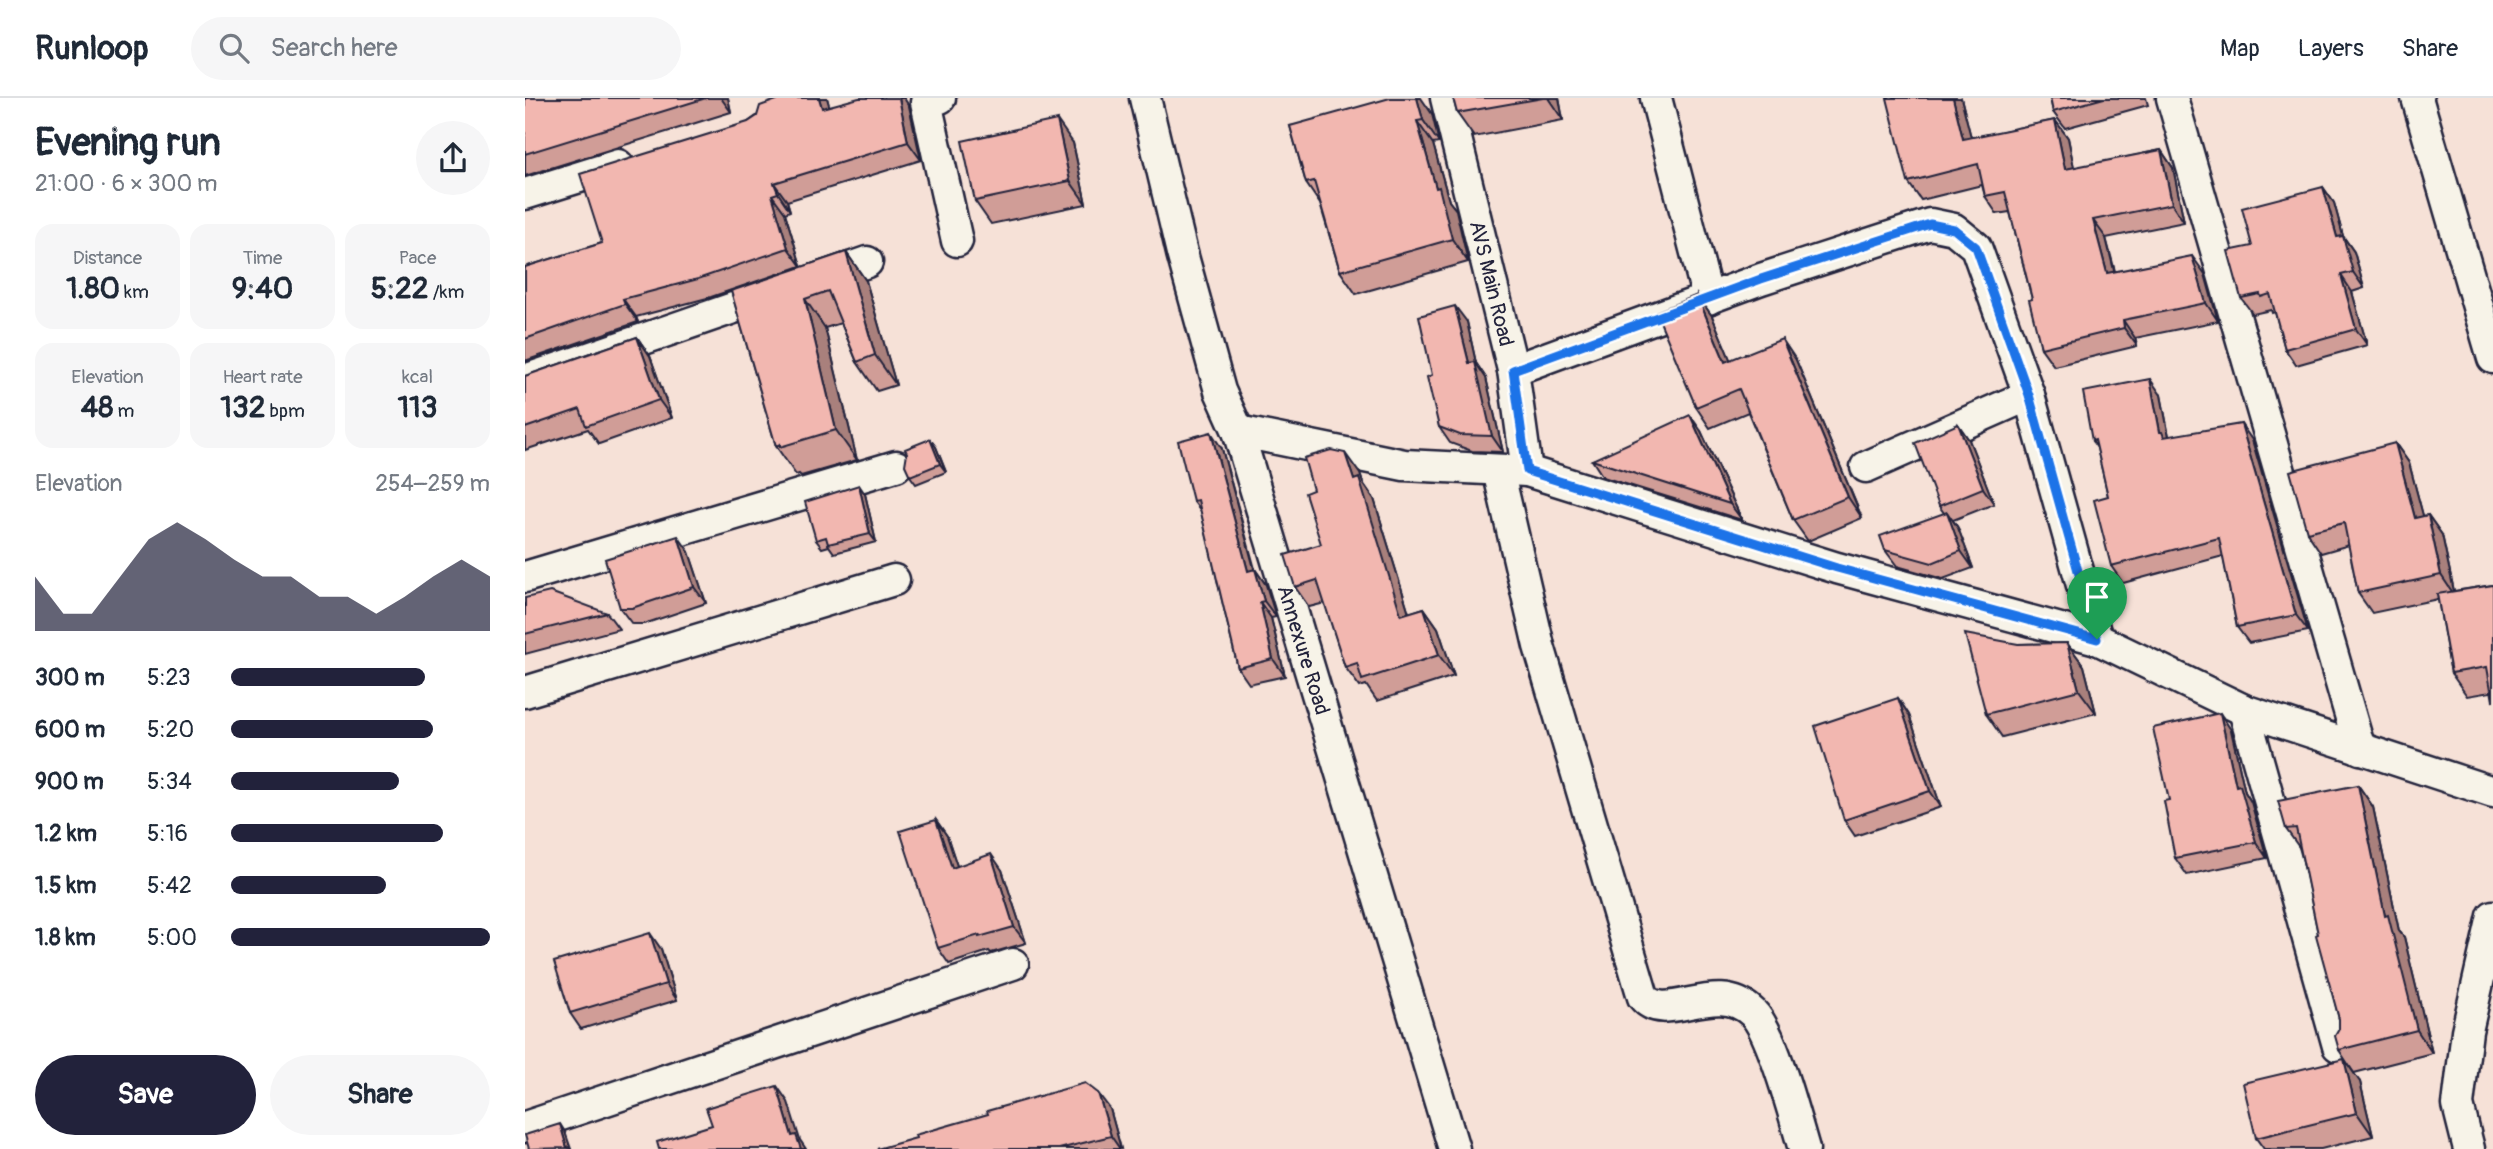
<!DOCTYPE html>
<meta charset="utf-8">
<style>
body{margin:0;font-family:Pangolin,sans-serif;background:#f6f6f7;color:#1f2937;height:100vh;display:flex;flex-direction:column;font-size:26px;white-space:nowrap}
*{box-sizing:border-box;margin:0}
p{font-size:23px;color:#747a83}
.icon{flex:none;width:38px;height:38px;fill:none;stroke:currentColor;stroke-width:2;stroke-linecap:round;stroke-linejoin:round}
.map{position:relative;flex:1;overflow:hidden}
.details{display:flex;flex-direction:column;background:#fff;width:525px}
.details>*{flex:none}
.pin{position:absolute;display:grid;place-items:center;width:60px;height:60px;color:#fff;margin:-72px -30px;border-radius:50% 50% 50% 0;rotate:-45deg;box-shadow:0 0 7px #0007}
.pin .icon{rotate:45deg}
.round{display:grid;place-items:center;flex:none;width:74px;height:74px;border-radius:37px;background:#f6f6f7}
.head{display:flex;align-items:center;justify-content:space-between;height:119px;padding:0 35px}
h1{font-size:38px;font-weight:700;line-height:52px}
.metrics{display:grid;grid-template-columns:repeat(3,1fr);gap:10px;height:119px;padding:7px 35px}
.metrics div{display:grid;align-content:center;border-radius:18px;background:#f6f6f7;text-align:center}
.metrics b{font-size:30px;font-weight:700}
.metrics small{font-size:19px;font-weight:400}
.metrics p{font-size:19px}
.chart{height:196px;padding:14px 35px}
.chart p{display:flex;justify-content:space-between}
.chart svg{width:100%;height:126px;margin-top:7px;fill:#22223b;opacity:.7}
.primary-button{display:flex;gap:14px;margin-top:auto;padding:14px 35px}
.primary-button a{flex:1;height:80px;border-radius:42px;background:#22223b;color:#fff;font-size:28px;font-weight:700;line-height:80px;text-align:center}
.primary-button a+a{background:#f6f6f7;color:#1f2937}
ul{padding:0 35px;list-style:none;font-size:23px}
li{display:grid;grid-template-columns:112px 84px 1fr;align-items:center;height:52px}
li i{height:18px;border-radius:9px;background:#22223b}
header{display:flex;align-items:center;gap:42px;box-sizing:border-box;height:98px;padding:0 35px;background:#fff;border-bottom:2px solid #e0e1e3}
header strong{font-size:33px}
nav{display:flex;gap:38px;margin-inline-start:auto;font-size:24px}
.search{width:490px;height:63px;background:#f6f6f7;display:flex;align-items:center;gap:18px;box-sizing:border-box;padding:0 24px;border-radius:38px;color:#747a83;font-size:26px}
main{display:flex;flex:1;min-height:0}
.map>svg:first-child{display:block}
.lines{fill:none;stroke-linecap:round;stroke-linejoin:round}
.minor-casing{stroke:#22223b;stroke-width:35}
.minor{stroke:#f7f3e8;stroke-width:30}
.wall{fill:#d09d97;stroke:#22223b;stroke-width:2}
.shaded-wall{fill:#a9807b;stroke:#22223b;stroke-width:2}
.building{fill:#f2b7b0;stroke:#22223b;stroke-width:2}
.route-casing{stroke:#fff;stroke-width:14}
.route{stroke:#1a73e8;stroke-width:9}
.labels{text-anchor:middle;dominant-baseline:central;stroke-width:5;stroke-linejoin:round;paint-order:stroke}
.street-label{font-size:21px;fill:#22223b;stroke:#f7f3e8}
</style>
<header>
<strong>Runloop</strong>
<div class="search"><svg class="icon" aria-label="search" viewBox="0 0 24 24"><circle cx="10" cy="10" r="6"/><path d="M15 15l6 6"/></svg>Search here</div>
<nav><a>Map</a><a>Layers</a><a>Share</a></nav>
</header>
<main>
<section class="details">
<div class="head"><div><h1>Evening run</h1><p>21:00 · 6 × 300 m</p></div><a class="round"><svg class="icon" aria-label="share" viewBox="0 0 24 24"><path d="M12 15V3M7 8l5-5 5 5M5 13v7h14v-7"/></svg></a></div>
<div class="metrics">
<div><p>Distance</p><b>1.80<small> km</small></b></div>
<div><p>Time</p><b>9:40</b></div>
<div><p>Pace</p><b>5:22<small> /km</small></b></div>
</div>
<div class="metrics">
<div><p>Elevation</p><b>48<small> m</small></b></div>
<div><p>Heart rate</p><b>132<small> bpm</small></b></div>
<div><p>kcal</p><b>113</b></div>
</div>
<div class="chart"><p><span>Elevation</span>254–259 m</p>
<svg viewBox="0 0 160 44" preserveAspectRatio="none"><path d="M0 44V25L10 38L20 38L30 25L40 12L50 6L60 12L70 19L80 25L90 25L100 32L110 32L120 38L130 32L140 25L150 19L160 25V44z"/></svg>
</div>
<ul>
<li><b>300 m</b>5:23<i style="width:75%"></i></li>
<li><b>600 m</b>5:20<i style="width:78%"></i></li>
<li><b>900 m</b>5:34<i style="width:65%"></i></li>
<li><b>1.2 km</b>5:16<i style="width:82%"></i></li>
<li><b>1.5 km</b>5:42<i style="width:60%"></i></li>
<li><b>1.8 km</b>5:00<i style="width:100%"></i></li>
</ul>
<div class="primary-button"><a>Save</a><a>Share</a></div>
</section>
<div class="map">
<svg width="1968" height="1051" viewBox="0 0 1968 1051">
<rect width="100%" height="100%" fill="#f6e1d7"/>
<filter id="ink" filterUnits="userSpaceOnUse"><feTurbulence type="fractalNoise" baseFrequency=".0143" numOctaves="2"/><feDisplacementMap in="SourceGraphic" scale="14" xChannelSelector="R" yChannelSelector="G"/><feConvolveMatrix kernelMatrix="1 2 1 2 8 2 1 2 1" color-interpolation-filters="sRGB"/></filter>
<g filter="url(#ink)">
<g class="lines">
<g class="minor-casing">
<g id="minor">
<path d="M415 0 401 4 432 143"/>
<path d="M620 0 657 155 695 293 713 333"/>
<path id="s1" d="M921 0 988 272 1002 373"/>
<path d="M1131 0 1183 201"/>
<path d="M1647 0 1835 651"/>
<path d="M1892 0 1968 260"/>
<path d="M0 96 93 67"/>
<path d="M293 181 342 164"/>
<path d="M988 272 1236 181 1405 126 1429 131 1451 149 1504 297 1572 541"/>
<path d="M0 282 249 196"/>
<path d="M1341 369 1504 297"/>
<path d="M973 372 1014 548 1118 899C1141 928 1191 879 1228 915 1248 935 1270 1021 1279 1051"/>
<path d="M0 479 371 368"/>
<path d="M0 594 369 482"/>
<path d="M1719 612 1813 948"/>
<path d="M0 1029 488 866"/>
<path d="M929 1051 713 333 879 367 1002 373 1312 470 1572 541 1719 612 1968 694"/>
<path d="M1944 1051 1933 1007 1942 933 1968 818"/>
</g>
</g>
<use href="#minor" class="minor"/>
</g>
<path class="wall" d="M0 0H203L206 14 0 78Z
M257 0H302L304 8H384L396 62 262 103 265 113 260 115 276 168 186 199 111 219 113 224 0 263V169L77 145 223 24Z
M928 0H1034L1038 22 949 39 932 15Z
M1436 0 1446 40 1530 22 1543 40 1549 70 1636 52 1648 70 1659 124 1581 140 1590 173 1680 176 1693 223 1610 240 1612 248 1529 268 1516 250 1507 201 1485 114 1472 116 1460 98 1457 87 1396 102 1383 84Z
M1525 0H1621L1623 7 1540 30 1528 14Z
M907 16 914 45 908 46 924 103 931 112 943 164 831 196 815 173 795 106 781 85 765 28Z
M548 45 561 106 466 126 450 103Z
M1798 89 1809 105 1818 138 1829 154 1839 190 1827 194 1842 247 1771 267 1760 251 1750 214 1747 215 1746 212 1728 216 1716 200 1727 148Z
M321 154 341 183 371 287 352 293 332 264 316 225 300 230 332 362 276 378 274 376 271 377 251 348 206 193Z
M1172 197 1187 218 1205 262H1271L1337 420 1283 443 1268 422 1223 314 1185 330 1171 309Z
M942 224 951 265 961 280 978 354 947 353 925 345 914 329 907 277Z
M112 239 125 258 147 320 74 346 63 331 0 352V278Z
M1636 297 1644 338 1727 342 1783 533 1724 545 1712 529 1698 458 1598 485 1586 468 1583 398 1572 350 1567 343Z
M1433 326 1444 342 1469 406 1428 422 1433 430 1448 470 1418 481 1372 468 1360 452 1419 415 1414 408Z
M1176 333 1217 422 1078 379 1067 362Z
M405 341 411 349 421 374 391 386 385 378Z
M1870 345 1884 365 1898 418 1903 417 1917 437 1929 493 1968 487 1966 594 1942 598 1926 575 1913 501 1847 515 1833 495 1824 447 1796 455 1782 434Z
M697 351 730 471 741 487 751 519 746 520 760 578 724 586 713 570 676 413 668 403Z
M835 376 838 385 849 401 884 515 899 510 913 530 929 578 852 603 841 587 835 589 820 569 800 505 784 509 770 489 796 446Z
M340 396 351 444 309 455 304 448 297 450 291 442Z
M164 454 181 505 119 526H107L95 510Z
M0 500 82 515 94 531 0 556Z
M1542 545 1559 568 1571 615 1477 639 1461 616 1493 546Z
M1373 600 1384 617 1416 709 1330 738 1319 722Z
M1706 632 1720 694 1726 704 1742 760 1662 777 1650 760 1644 702Z
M1833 687 1848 709 1874 833 1879 839 1907 955 1829 975 1814 952V921L1793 836 1776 752 1761 731Z
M411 722 422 738 432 768 477 772 501 845 466 855 464 853 424 866 413 850Z
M136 851 152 902 56 931 45 915Z
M1835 984 1848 1038 1796 1051H1739L1731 1040Z
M585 1011 596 1051H352Z"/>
<path class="shaded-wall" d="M196 0H203L206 14Z
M294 0H302L310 28 297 10Z
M374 0H379L384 8 396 62 383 44Z
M892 0H896L907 16 914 45 898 22Z
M1023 0H1034L1038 22Z
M1428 0H1436L1451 59 1438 41Z
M532 22 548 45 561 106 545 83Z
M1530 22 1543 40 1553 89 1540 71Z
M892 23 908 46 924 103 931 112 943 164 927 141 911 90Z
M1636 52 1648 70 1659 124 1647 106Z
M249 85 262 103 265 113 253 95Z
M1798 89 1809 105 1818 138 1829 154 1839 190 1828 174 1812 139Z
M247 97 260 115 276 168 263 150Z
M1568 122 1581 140 1594 193 1582 175Z
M321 154 341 183 371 287 350 257Z
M1667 158 1680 176 1693 223 1681 205Z
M1816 177 1827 194 1842 247 1831 231Z
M1172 197 1187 218 1215 285 1200 264Z
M98 201 111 219 113 224 100 206Z
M280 201 300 230 332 362 311 332Z
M930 208 942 224 951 265 961 280 978 354 967 338 944 265Z
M1598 222 1610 240 1612 248 1599 230Z
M112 239 125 258 147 320 134 302Z
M1257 241 1271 262 1337 420 1323 399Z
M1625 281 1636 297 1645 344 1635 334Z
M1165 317 1176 333 1217 422 1205 406Z
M1433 326 1444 342 1469 406 1458 390Z
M1716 326 1727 342 1783 533 1771 517Z
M686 334 697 351 734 489 723 473Z
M405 341 411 349 421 374 415 366Z
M1870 345 1884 365 1904 440 1890 420Z
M820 355 835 376 838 385 849 401 891 538 876 517 829 382Z
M334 387 340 396 351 444 345 436Z
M1422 414 1433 430 1448 470 1436 453Z
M1903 417 1917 437 1930 498 1916 477Z
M153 438 164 454 181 505 169 489Z
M730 471 741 487 751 519 739 503Z
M735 504 746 520 760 578 748 561Z
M899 510 913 530 929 578 914 557Z
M1542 545 1559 568 1571 615 1554 592Z
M1373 600 1384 617 1416 709 1405 693Z
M1695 615 1706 632 1720 694 1726 704 1742 760 1731 744 1711 688Z
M1833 687 1848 709 1874 833 1879 839 1907 955 1892 932 1860 818Z
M411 722 422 738 438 786 427 770Z
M466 756 477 772 501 845 489 829Z
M125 835 136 851 152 902 141 886Z
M1819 961 1835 984 1848 1038 1832 1015Z
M252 988 263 1004 275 1042 281 1051H276L267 1038Z
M573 995 585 1011 596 1051H595L586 1038Z
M35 1026 40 1034 46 1051 42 1050Z"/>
<path class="building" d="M0 0H181L0 56Z
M257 0H294L297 10 334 0H374L383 44 249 85 253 95 247 97 263 150 173 181 98 201 100 206 0 241V169L77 145 55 76 223 24 232 18 235 8Z
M865 0H892L898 22 892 23 911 90 914 89 927 141 815 173 789 83 781 85 765 28Z
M928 0H1018L932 15Z
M1362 0H1428L1438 41 1530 22 1540 71 1636 52 1647 106 1568 122 1582 175 1667 158 1681 205 1598 222 1599 230 1516 250 1504 202 1507 201 1480 94 1460 98 1453 66 1383 84Z
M1525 0H1579L1528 14Z
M532 22 545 83 450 103 437 43Z
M1798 89 1812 139 1818 138 1828 174 1816 177 1831 231 1760 251 1745 196 1736 199 1735 196 1716 200 1703 153 1727 148 1717 110Z
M321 154 350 257 332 264 303 193 280 201 311 332 255 349V346L251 348 206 193Z
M1172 197 1200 264 1257 241 1323 399 1268 422 1214 291 1171 309 1131 214Z
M930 208 944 265 950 264 967 338 935 337 914 329 902 279 907 277 894 218Z
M112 239 134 302 61 328 55 311 0 330V278Z
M1625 281 1635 334H1637L1639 339 1716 326 1771 517 1712 529 1694 440 1586 468 1569 402 1583 398 1570 342 1567 343 1558 294Z
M1165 317 1205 406 1067 362Z
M1433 326 1458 390 1414 408 1390 345Z
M686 334 723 473 730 471 739 503 735 504 748 561 713 570 673 402 668 403 653 343Z
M405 341 415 366 385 378 380 367 382 355 380 351Z
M1870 345 1890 420 1903 417 1916 477 1833 495 1819 425 1782 434 1765 373Z
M806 352 820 355 829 382 834 380 876 517 899 510 914 557 837 582 832 565 820 569 792 482 770 489 760 457 796 446 780 395 788 392 779 360Z
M334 387 345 436 303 446 301 439 291 442 280 404Z
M1422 414 1436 453 1407 465 1360 452 1355 438Z
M153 438 169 489 107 510H95L80 461Z
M1968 487V603L1962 569 1926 575 1912 496Z
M25 494 82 515 0 536V500Z
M1440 536 1493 546 1542 545 1554 592 1461 616Z
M1373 600 1405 693 1319 722 1290 628Z
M1695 615 1711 688 1715 687 1731 744 1650 760 1639 703 1644 702 1628 630Z
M1833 687 1860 818 1863 817 1892 932 1814 952 1810 938 1814 931V921L1791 837 1793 836 1771 730 1761 731 1753 703Z
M411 722 427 770 466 756 489 829 454 839V837L413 850 375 733Z
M125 835 141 886 45 915 29 864Z
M1819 961 1832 1015 1731 1040 1718 985Z
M560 985 573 995 586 1038 534 1051H352L391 1040 390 1037 463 1016 462 1013Z
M252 988 267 1038 271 1037 276 1051H134L132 1044 187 1027 181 1010Z
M35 1026 42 1050 4 1051 0 1037Z"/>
</g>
<g class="lines" filter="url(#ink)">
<g class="route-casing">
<path id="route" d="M1405 126 1429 131 1451 149 1504 297 1572 541 1312 470 1002 373 988 272 1236 181Z"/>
</g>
<use href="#route" class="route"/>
</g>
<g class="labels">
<g class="street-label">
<text stroke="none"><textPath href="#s1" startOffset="191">AVS Main Road</textPath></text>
<text transform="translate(778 552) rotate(73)">Annexure Road</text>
</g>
</g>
</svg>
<div class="pin" style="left:1572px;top:541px;background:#1e9e55"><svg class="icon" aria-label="arrive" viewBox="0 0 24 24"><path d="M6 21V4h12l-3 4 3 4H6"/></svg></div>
</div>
</main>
